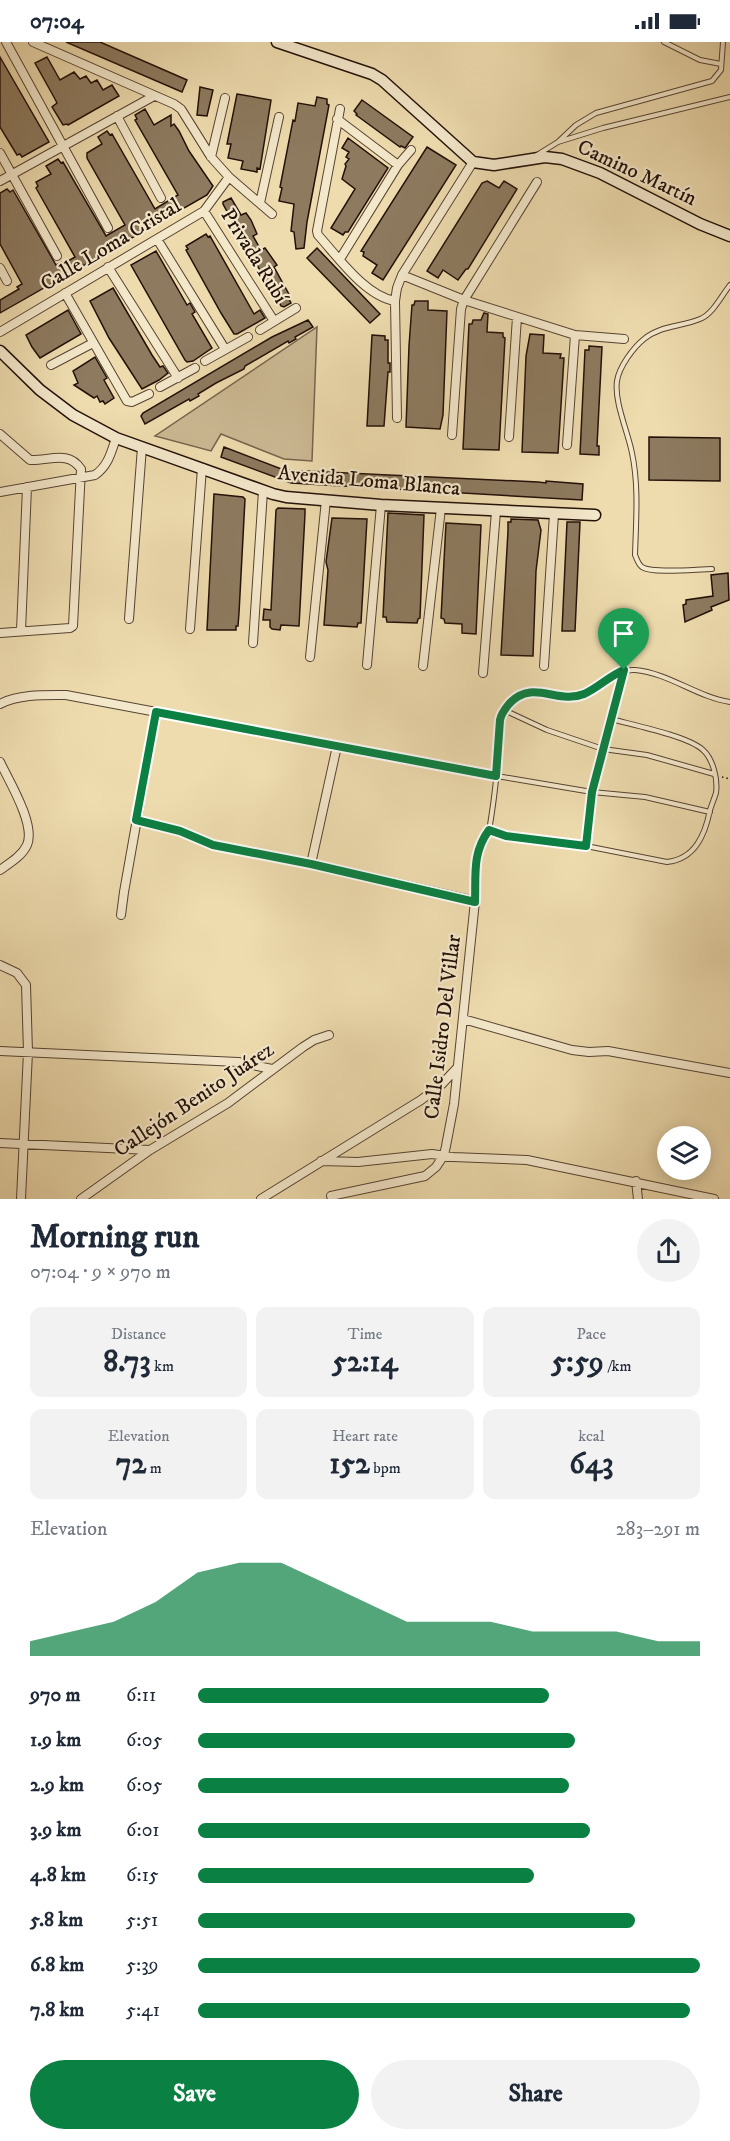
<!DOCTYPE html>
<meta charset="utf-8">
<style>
body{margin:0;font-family:"IM FELL DW Pica",serif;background:#f2f2f3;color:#1f2937;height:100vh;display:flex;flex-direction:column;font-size:22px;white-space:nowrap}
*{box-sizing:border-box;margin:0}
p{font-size:20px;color:#747a83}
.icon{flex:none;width:33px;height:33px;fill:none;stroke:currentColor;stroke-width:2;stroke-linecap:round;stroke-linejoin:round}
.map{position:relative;height:1157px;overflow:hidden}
.details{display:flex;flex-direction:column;background:#fff;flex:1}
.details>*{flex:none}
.controls{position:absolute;left:657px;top:1084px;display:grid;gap:12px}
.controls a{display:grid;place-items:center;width:54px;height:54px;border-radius:50%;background:#fff;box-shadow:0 3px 15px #0003;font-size:30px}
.pin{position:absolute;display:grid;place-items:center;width:51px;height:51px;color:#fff;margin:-62px -26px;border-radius:50% 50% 50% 0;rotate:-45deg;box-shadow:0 0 6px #0007}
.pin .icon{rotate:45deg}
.round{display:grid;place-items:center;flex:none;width:63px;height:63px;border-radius:32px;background:#f2f2f3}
.overview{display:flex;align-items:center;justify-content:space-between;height:102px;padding:0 30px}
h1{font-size:33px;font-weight:800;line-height:45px}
.figures{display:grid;grid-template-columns:repeat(3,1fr);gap:9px;height:102px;padding:6px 30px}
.figures div{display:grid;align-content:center;border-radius:12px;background:#f2f2f3;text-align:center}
.figures b{font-size:30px;font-weight:800}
.figures small{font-size:16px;font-weight:400}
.figures p{font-size:16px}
.chart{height:168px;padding:12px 30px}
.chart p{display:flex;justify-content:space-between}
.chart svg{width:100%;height:108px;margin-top:6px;fill:#0b8043;opacity:.7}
.button{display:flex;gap:12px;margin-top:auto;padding:12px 30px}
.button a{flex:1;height:69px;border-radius:36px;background:#0b8043;color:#fff;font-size:24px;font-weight:800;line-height:69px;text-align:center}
.button a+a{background:#f2f2f3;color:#1f2937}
ul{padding:0 30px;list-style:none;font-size:20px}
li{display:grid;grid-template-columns:96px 72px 1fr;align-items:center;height:45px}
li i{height:15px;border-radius:8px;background:#0b8043}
.status{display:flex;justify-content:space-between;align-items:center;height:42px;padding:0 30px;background:#fff;direction:ltr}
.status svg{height:16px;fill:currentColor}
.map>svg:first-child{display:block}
.green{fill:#cbb993;stroke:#77644e;stroke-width:1.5}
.building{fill:#8d7a5f;stroke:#231008;stroke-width:1.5}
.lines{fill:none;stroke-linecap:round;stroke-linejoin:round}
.lane-casing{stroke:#564332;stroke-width:6}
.street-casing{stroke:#564332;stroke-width:10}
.secondary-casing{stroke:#231008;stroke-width:13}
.path{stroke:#231008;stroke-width:1.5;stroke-dasharray:1.5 3;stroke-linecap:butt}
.lane{stroke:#f4e8cb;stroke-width:4}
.street{stroke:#f4e8cb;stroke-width:8}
.secondary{stroke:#f4e8cb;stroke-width:10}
.route-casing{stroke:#fff;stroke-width:12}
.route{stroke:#0b8043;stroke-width:8}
.labels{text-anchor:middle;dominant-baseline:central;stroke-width:4.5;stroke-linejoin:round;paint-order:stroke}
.street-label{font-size:21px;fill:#231008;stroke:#f4e8cb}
</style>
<div class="status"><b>07:04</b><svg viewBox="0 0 49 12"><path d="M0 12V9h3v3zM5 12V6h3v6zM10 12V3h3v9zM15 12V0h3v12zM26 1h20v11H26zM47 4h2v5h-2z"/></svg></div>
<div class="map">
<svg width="730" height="1157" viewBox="0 0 730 1157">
<rect width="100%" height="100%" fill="#eedcaf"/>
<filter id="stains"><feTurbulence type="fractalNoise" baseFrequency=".00333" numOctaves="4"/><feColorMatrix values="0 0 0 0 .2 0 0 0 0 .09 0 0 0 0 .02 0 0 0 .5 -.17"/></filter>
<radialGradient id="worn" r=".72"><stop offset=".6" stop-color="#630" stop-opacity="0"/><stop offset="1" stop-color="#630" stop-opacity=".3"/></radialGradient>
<path class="green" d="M317 285 312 419 284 417 221 392 211 409 155 394Z"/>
<path class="building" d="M66 0H100L187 38 182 50Z
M0 15 49 100 22 115 20 112 17 113 0 85Z
M47 15 60 38 74 30 80 37 86 34 91 41 97 38 103 48 112 43 119 54 68 83 67 82 63 83 52 65 57 61 55 57 35 21Z
M200 45 213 48 207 74 197 73Z
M237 52 271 58 260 127 257 126V130L241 127 243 119 228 116 231 102H227Z
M317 55 327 57V62L329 63 307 180 304 206 296 207 294 190 291 189 294 162 279 159 282 146 280 145 293 78 295 79 298 61 315 64Z
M362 58 413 95 405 106 401 104 400 105 356 73 357 72 354 69Z
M145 67 154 83 171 73V84L174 82 179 89 189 109 213 144 207 153 0 271V258L19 247 17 245 22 242 0 202V151L7 147 10 150 13 148 56 223 62 220 63 222 75 215 36 146 38 144 36 140 51 132 46 124 58 117 61 121 63 120 106 194 125 183 87 116V111L102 102 98 95 107 89 110 93 112 92 155 167 178 153 135 78 137 77 135 73Z
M348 96 388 126 348 190H345L343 193 331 186 355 147 342 137 346 124 345 122 349 117 346 115 349 110 342 106Z
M427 105 456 123 383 238 372 231 377 223 363 214 364 210 361 209Z
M487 139 499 146 504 139 517 147 468 227H466L458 238 443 228 438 236 427 229 482 141Z
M231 156 241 173 246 171 251 178 257 192 253 194 261 208 265 206 277 223 274 225 291 256 289 257 291 261 284 265 281 264 244 201 223 162V160Z
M206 192 208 195 210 194 254 272 260 268 265 276 237 292H234L221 271 186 208 188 207 186 204Z
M317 206 380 272 370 281 307 216Z
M156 209 187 263 190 261 195 270 192 272 212 306 193 319 187 320 185 318 131 223Z
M113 246 152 313 160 325 163 324 168 331 159 338 142 347 109 296 90 259Z
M415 259H428V268L447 269 443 373 440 387 406 385 409 304 412 263H414Z
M68 268 81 292 40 316 32 305 26 293Z
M484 271 488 272 487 290 503 291V295L505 296 499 408 463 407 469 282H472L473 278H481Z
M308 278 313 285 295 295 296 297 289 301 288 299 245 324 244 327 216 341 198 352 199 354 190 359 189 357 145 382 141 374 143 371 272 295Z
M530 292 544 293 543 311 561 312 560 316H564L558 411 522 410 526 314Z
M372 293 385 294V298H388V321H390V330H388L384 384H367Z
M589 304 602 305 597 404H599V413L580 412 585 308H589Z
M95 315 107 336 104 338 114 356 105 362 103 359 100 360 97 354 94 356 74 343 78 341 73 329Z
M649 395 720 396V439L649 438Z
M224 405 284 428 538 440 546 441V439L583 442 582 458 291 441 221 415Z
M214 452 243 455 245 457 239 571 238 584H236V588H207Z
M278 466 305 467V472L299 584 281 583 280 588 272 587 270 585V578H263L264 567 271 568 276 468Z
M388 471 424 473 420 576 418 577 417 581 387 580 386 575H383Z
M332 476 367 477 361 581H358L357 585 324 583 328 528 326 520Z
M511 477 538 478 541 488 536 529 533 614 501 613 508 489V480H511Z
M567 480H580L575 589H562Z
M446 481 481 483 476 592 462 591V582L445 581 444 577 441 576Z
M728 531 729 558 711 565 712 568 685 580 683 563 686 562V558L713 554 711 533Z"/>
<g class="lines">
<g class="lane-casing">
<path id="lane" d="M664 0 700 18 721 22
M558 100 576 83 596 71 712 39 721 28 723 0
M537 113 558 100 603 86 730 55
M712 527C698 527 652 532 642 525 638 522 637 517 635 513 636 479 639 444 632 411 628 390 614 360 617 339 619 325 633 306 644 297 661 283 681 285 700 277 713 272 722 253 730 243
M504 668 547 688 603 707 647 713 714 732
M337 704 497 734 592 750 645 755 710 770
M490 788 506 794 586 804 667 820C695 817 705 793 710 768 712 762 714 757 716 751 718 737 713 717 703 708 688 694 633 683 611 677
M586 804 592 750 624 629
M475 858C475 840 474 820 480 803 482 796 489 791 490 783 493 764 496 744 497 724 498 709 496 689 501 674 503 666 512 658 519 654 540 643 561 660 582 652 601 645 612 627 635 628 669 631 697 655 730 660"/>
</g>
<g class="street-casing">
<path id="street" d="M6 0 108 186
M33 0 174 62 181 67 211 115 229 135 272 172
M340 67 317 189 318 193C338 215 365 254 395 259L397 246 402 233 473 120
M117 74 161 156
M337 77 398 123
M0 111 57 214
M211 115 225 56
M0 139 154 54
M260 161 279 75
M204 169 274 279
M157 197 225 307
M340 217 398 123 411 108
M108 225 178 336
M0 226 7 239
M402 233 464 258 575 293 624 297
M65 251 127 359 132 360 149 352
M395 259 397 376
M260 288 296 266
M0 290 204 169 229 135
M205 319 248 295
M51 323 93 301
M160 345 195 326
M0 392 30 418C49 419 68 408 81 427L73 584 70 586 0 591
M452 393 461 267 464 258 537 140
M509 395 517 275
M567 403 575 293
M0 450 95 433C108 424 111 411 116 396
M129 577 142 405
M190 587 202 426
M21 589 27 445
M253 601 263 449
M310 615 326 458
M367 623 381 463
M423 624 441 466
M544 624 554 472
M483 631 496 469
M0 662C19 652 45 653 66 653L337 704 311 822
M0 720C9 739 36 783 27 803 22 814 10 821 0 828
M136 778 180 789 213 803 311 822 475 859 454 1062 446 1104 444 1113 436 1125 425 1134 331 1154
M121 873 124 850 156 670
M0 923 17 931 26 943 28 1010 21 1157
M463 977 572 1008 589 1010 608 1009 730 1031
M0 1009 238 1020 272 1027
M0 1101 150 1108
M321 1119 358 1120 432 1112 453 1115 527 1118 714 1157
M636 1139 638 1157
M81 1157 150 1108 228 1061 303 1005 314 998 329 993
M261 1157 421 1058 442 1042 457 1026"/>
</g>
<g class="secondary-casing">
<path id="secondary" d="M277 0 372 32 382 38 473 120 494 123 545 115 562 117 600 131 700 182 730 194
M0 309 40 348 73 373 116 396 273 452 286 455 381 463 595 473"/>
</g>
<path class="path" d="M722 735 730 737"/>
<use href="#lane" class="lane"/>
<use href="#street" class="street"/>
<use href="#secondary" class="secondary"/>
</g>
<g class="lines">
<g class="route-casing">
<path id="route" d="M624 628 592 750 586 804 506 794 489 788C472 811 476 832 475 860L311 822 213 803 180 789 136 778 156 670 496 734 500 678C501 672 504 668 509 662 533 636 557 663 584 652 598 646 609 634 624 628Z"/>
</g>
<use href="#route" class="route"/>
</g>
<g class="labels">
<g class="street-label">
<text transform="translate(637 131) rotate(25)">Camino Martín</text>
<text transform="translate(111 203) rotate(-31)">Calle Loma Cristal</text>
<text transform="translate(254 214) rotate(58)">Privada Rubí</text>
<text transform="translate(369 439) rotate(5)">Avenida Loma Blanca</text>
<text transform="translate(443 985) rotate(-83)">Calle Isidro Del Villar</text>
<text transform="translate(194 1058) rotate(-34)">Callejón Benito Juárez</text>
</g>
</g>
<rect width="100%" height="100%" filter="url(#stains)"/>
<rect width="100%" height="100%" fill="url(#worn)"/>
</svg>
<div class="controls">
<a><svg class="icon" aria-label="layers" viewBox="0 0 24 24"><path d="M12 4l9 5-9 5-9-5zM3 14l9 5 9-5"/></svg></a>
</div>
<div class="pin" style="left:624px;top:628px;background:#1e9e55"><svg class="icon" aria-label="arrive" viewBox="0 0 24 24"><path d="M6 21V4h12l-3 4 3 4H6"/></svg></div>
</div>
<section class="details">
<div class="overview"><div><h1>Morning run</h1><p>07:04 · 9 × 970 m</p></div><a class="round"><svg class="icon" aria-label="share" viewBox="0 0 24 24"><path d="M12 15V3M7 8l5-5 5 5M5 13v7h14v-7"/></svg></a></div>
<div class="figures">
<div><p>Distance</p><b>8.73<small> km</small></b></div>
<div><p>Time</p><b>52:14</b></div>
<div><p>Pace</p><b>5:59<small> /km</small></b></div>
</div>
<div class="figures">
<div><p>Elevation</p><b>72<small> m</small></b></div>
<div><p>Heart rate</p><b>152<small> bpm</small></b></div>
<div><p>kcal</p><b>643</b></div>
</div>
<div class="chart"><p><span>Elevation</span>283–291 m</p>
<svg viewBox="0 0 160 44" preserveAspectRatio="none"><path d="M0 44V38L10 34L20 30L30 22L40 10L50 6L60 6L70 14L80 22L90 30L100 30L110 30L120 34L130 34L140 34L150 38L160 38V44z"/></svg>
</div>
<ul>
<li><b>970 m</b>6:11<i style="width:70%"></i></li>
<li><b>1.9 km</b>6:05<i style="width:75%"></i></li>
<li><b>2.9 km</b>6:05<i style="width:74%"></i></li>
<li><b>3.9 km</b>6:01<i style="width:78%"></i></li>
<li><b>4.8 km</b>6:15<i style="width:67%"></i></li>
<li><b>5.8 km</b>5:51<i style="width:87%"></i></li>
<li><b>6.8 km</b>5:39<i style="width:100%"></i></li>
<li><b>7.8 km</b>5:41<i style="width:98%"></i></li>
</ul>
<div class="button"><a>Save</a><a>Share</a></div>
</section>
